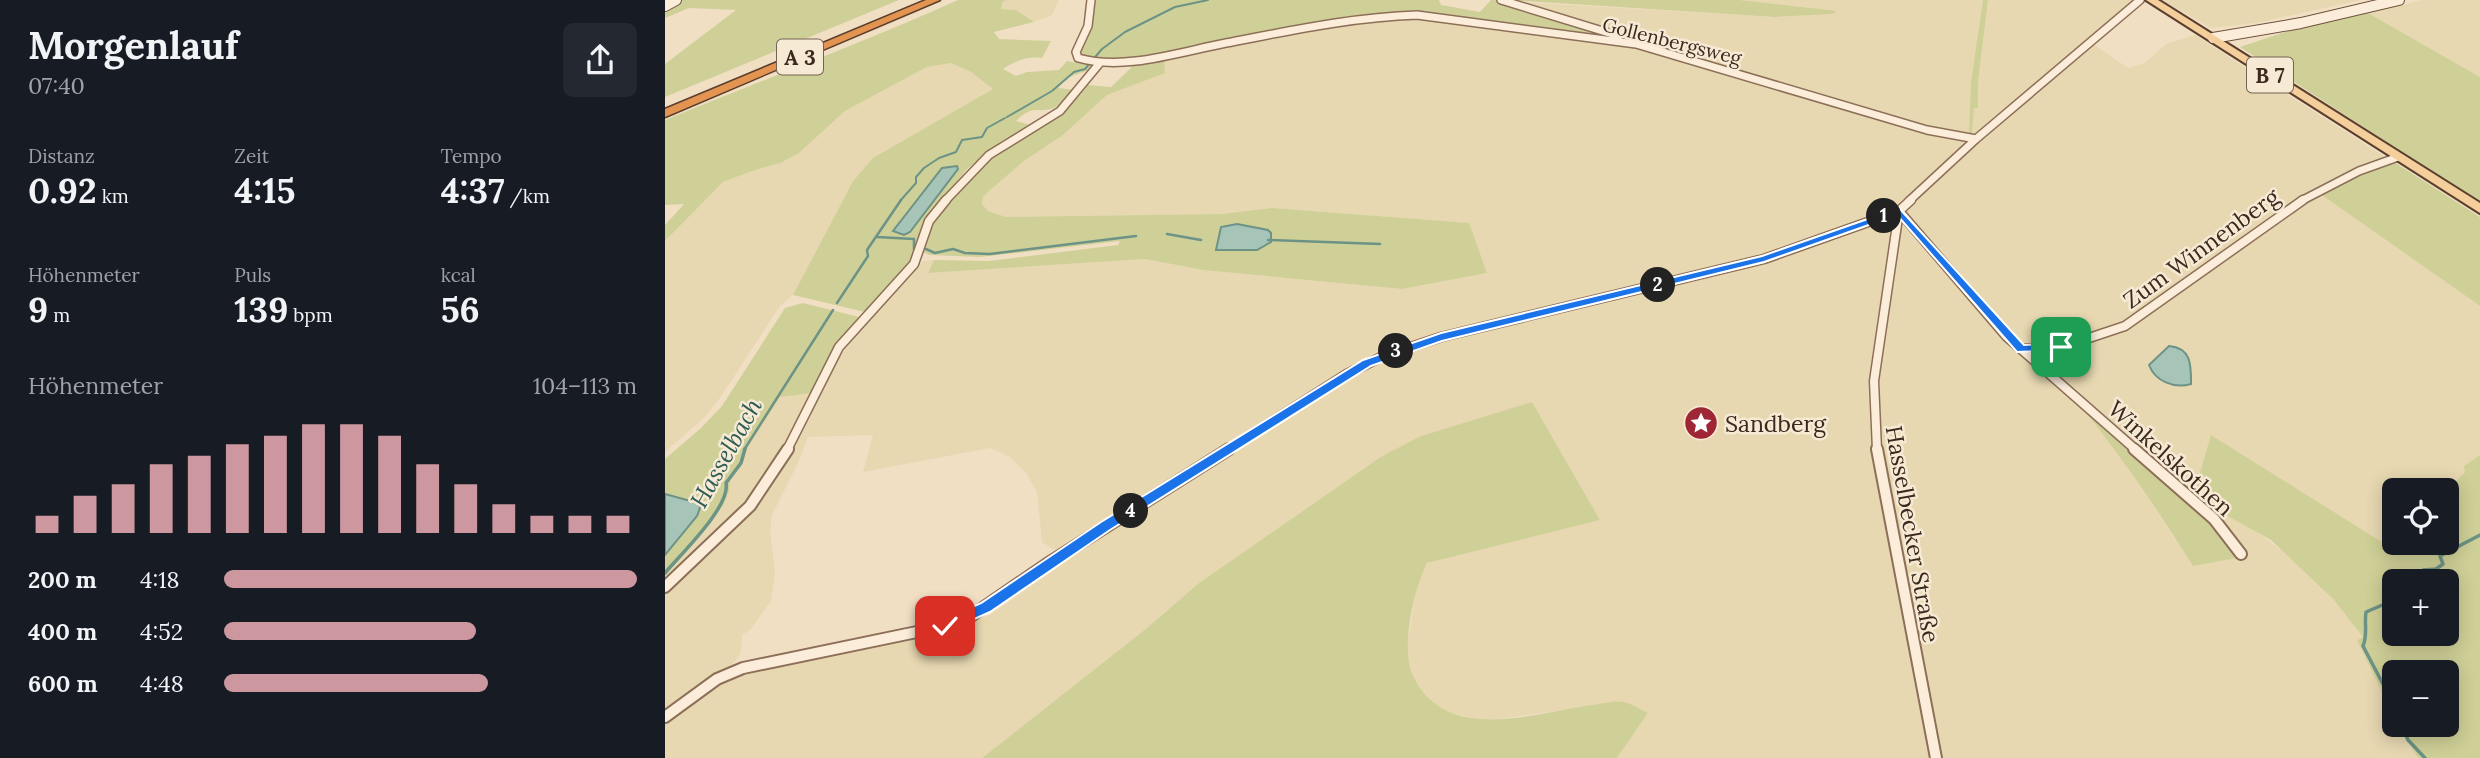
<!DOCTYPE html>
<html lang="de">
<meta charset="utf-8">
<style>
body{margin:0;font-family:Lora,serif;background:#242831;color:#f1f3f6;height:100vh;display:flex;flex-direction:column;font-size:26px;white-space:nowrap}
*{box-sizing:border-box;margin:0}
p{font-size:23px;color:#9ea1a6}
.icon{flex:none;width:38px;height:38px;fill:none;stroke:currentColor;stroke-width:2;stroke-linecap:round;stroke-linejoin:round}
.map{position:relative;flex:1;overflow:hidden}
.sheet{display:flex;flex-direction:column;background:#171b24;width:665px}
.sheet>*{flex:none}
.controls{position:absolute;left:1717px;top:478px;display:grid;gap:14px}
.controls a{display:grid;place-items:center;width:77px;height:77px;border-radius:10px;background:#171b24;box-shadow:0 4px 18px #0003;font-size:35px}
.pin{position:absolute;display:grid;place-items:center;width:60px;height:60px;color:#fff;margin:-30px;border-radius:14px;box-shadow:0 4px 10px #0006}
.km{position:absolute;width:35px;height:35px;margin:-18px;border-radius:50%;background:#222;color:#fff;font-size:19px;line-height:35px;text-align:center}
.round{display:grid;place-items:center;flex:none;width:74px;height:74px;border-radius:10px;background:#242831}
.summary{display:flex;align-items:center;justify-content:space-between;height:119px;padding:0 28px}
h1{font-size:38px;font-weight:800;line-height:52px}
.figures{display:grid;grid-template-columns:repeat(3,1fr);gap:10px;height:119px;padding:7px 28px}
.figures div{display:grid;align-content:center}
.figures b{font-size:35px;font-weight:800}
.figures small{font-size:19px;font-weight:400}
.figures p{font-size:19px}
.chart{height:196px;padding:14px 28px}
.chart p{display:flex;justify-content:space-between}
.chart svg{width:100%;height:126px;margin-top:7px;stroke:#cc979f;stroke-width:6}
ul{padding:0 28px;list-style:none;font-size:23px}
li{display:grid;grid-template-columns:112px 84px 1fr;align-items:center;height:52px}
li i{height:18px;border-radius:9px;background:#cc979f}
main{display:flex;flex:1;min-height:0}
.map>svg:first-child{display:block}
.farmland{fill:#e7d8b1}
.green{fill:#cfd097;fill-rule:evenodd}
.water{fill:#a6c4b8;stroke:#6c9385;stroke-width:2}
.lines{fill:none;stroke-linecap:round;stroke-linejoin:round}
.stream-far2{stroke:#6c9385;stroke-width:2}
.stream-far1{stroke:#6c9385;stroke-width:2.5}
.stream{stroke:#6c9385;stroke-width:3.5}
.street-far2-casing{stroke:#8d6f59;stroke-width:10}
.street-far1-casing{stroke:#8d6f59;stroke-width:11}
.street-casing{stroke:#8d6f59;stroke-width:14}
.secondary-casing{stroke:#6f503d;stroke-width:12}
.primary-casing{stroke:#5a3e2e;stroke-width:4}
.highway-casing{stroke:#5a3e2e;stroke-width:3}
.street-far2{stroke:#fbedd9;stroke-width:7}
.street-far1{stroke:#fbedd9;stroke-width:8}
.street{stroke:#fbedd9;stroke-width:10}
.secondary{stroke:#fbedd9;stroke-width:10}
.primary{fill:#f5cf9b;fill-rule:evenodd}
.highway{fill:#e49451;fill-rule:evenodd}
.route{fill:#1a73e8;stroke:#fff;stroke-width:2}
.labels{text-anchor:middle;dominant-baseline:central;stroke-width:5;stroke-linejoin:round;paint-order:stroke}
.far-street-label{font-size:19px;fill:#3c291e;stroke:#f7ead5}
.shield{fill:#f7ead5;stroke:#746355;stroke-width:2}
.shield-label{font-size:21px;font-weight:bold;fill:#3c291e}
.street-label{font-size:23px;fill:#3c291e;stroke:#f7ead5}
.poi-label{font-size:23px;fill:#3c291e;stroke:#f7ead5;text-anchor:start}
.water-label{font-size:24px;font-style:italic;fill:#2d5c54;stroke:#f7ead5}
</style>
<main>
<section class="sheet">
<div class="summary"><div><h1>Morgenlauf</h1><p>07:40</p></div><a class="round"><svg class="icon" aria-label="share" viewBox="0 0 24 24"><path d="M12 15V3M7 8l5-5 5 5M5 13v7h14v-7"/></svg></a></div>
<div class="figures">
<div><p>Distanz</p><b>0.92<small> km</small></b></div>
<div><p>Zeit</p><b>4:15</b></div>
<div><p>Tempo</p><b>4:37<small> /km</small></b></div>
</div>
<div class="figures">
<div><p>Höhenmeter</p><b>9<small> m</small></b></div>
<div><p>Puls</p><b>139<small> bpm</small></b></div>
<div><p>kcal</p><b>56</b></div>
</div>
<div class="chart"><p><span>Höhenmeter</span>104–113 m</p>
<svg viewBox="0 0 160 44" preserveAspectRatio="none"><path d="M5 44V38M15 44V31M25 44V27M35 44V20M45 44V17M55 44V13M65 44V10M75 44V6M85 44V6M95 44V10M105 44V20M115 44V27M125 44V34M135 44V38M145 44V38M155 44V38"/></svg>
</div>
<ul>
<li><b>200 m</b>4:18<i style="width:100%"></i></li>
<li><b>400 m</b>4:52<i style="width:61%"></i></li>
<li><b>600 m</b>4:48<i style="width:64%"></i></li>
</ul>
</section>
<div class="map">
<svg width="1815" height="758" viewBox="0 0 1815 758">
<rect width="100%" height="100%" fill="#f1dfc4"/>
<path class="farmland" d="M345 0H394L387 15 369 22 351 10 336 9 338 1Z
M1075 0H1318L1306 82 1305 134H1307L1309 107H1313V82L1323 0H1470L1313 134 1307 135 1273 132 996 49 854 2 1110 17 1167 14 1171 11Z
M1497 0H1696L1591 23 1546 28Z
M1757 0H1815V77L1703 13Z
M754 18 982 49 1296 139 1300 145 1230 208 1099 255 760 337 708 353 634 397 597 424 439 524 389 550 377 542 372 492 361 473 345 457 325 448 198 472 208 435 143 437 132 465 107 515 105 530 110 572 106 601 86 629 77 635 76 653 62 671 0 712V574L58 506 64 491 65 478 77 464 79 453 115 397 151 392 131 436H136L167 369 193 330 258 261 269 260 264 273 480 259 538 270 737 289 822 273 803 223 608 208 556 214 341 217 323 211 317 205 318 197 324 191 359 161 398 135 442 95 499 73V60L678 25Z
M1530 35 1720 157 1649 189 1535 269 1654 193 1815 306V455L1800 466V472L1782 490H1729V537L1720 545 1546 435 1581 524 1627 558 1668 599 1698 637 1693 640 1729 717V724L1733 725 1753 758H1276L1217 463 1212 382 1234 223 1241 225 1297 287 1417 408 1448 445 1528 566 1576 557 1345 335 1242 217 1240 210 1311 143 1428 44 1463 68 1480 63 1501 44Z
M286 63 306 72 328 89 209 158 188 181 128 295 115 306 55 398 40 417 0 452V241L58 182 90 170 117 163 134 153 180 111 262 67Z
M1219 218 1228 220 1203 382 1206 434 1216 506 1266 758H952L983 713 958 702 818 721 773 709 752 685 743 666 742 645 753 581 762 563 935 520 867 402 756 436 717 456 534 583 482 628 317 758H0V722L57 682 76 674 142 658 293 628 325 615 441 533 702 367 727 356 758 345 921 304 1055 274 1102 261Z"/>
<path class="green" d="M16 0H234L0 97V64L71 10 24 8 0 18V10Z
M293 0H345L338 1 336 9 351 10 369 22 329 32 334 39 386 41 377 58C363 56 349 61 338 69L351 76 362 72 394 70 402 61 433 67 401 78 393 88 411 90C405 95 400 103 393 106 373 116 370 102 351 121L369 126 338 140 301 170 262 221 255 234 247 264 200 312 128 295 188 181 208 158 328 89 306 72 286 63 262 67 180 111 134 153 116 163 90 170 58 182 0 241V225L19 204 0 205V120C98 80 197 43 293 0Z
M430 0H774L776 5 815 12 826 0H832L969 42 740 14 457 62 416 56 415 54 426 26Z
M842 0H1075L1172 11 1167 14 1110 17Z
M1318 0H1323L1313 82V108H1309L1307 134H1304L1306 82Z
M1703 13 1815 77V202L1575 47 1620 32Z
M716 18H754L678 25 499 60 500 73 442 95 398 135 359 161 324 191 318 197 317 204 323 211 341 217 556 214 608 208 804 223 822 273 737 289 538 270 480 259 263 273 269 260 324 261 453 245 455 241 315 257 264 255 258 252C266 215 295 182 324 157 356 131 397 121 423 85L446 87 467 67 453 64Z
M1729 162 1815 217V306L1654 193Z
M138 303 194 317 175 340 147 393 115 397 79 453 77 464 65 478 64 491 58 506 0 573V555L32 517 33 503 0 494V459L36 428 57 406 120 308Z
M867 402 935 520 762 563C749 589 735 649 748 676 781 745 869 713 927 705 936 704 949 700 959 702 967 704 975 709 983 713L952 758H317L482 628 534 583 717 456 756 436Z
M1417 408 1521 495 1577 557 1528 566C1493 511 1458 458 1417 408Z
M1546 435 1720 544 1729 537V542H1782V490L1800 472 1799 466 1815 455V758H1753L1733 725 1782 724V672H1729V717L1692 640 1698 637 1668 599 1606 540 1528 497ZM1729 581H1782V634H1729Z"/>
<path class="water" d="M292 166 293 169 245 232 239 235 228 231 277 168Z
M572 224 603 230 606 233V242L592 250H551L556 227Z
M1504 346C1527 348 1526 366 1526 384 1509 389 1490 381 1484 365Z
M0 494 33 503 35 508 32 516 0 555Z"/>
<g class="lines">
<path class="stream-far2" d="M342 117 387 91 409 72 420 69 437 49 460 32 510 7 543 0
M235 201 251 183V177L259 168 274 158 291 152 297 140 317 137 322 128 340 118"/>
<path class="stream-far1" d="M502 234 536 240
M212 237 249 239V249
M603 240 715 244
M261 249 270 253 288 249 300 253 325 254 471 236
M172 303 203 256 202 250 236 200
M79 450 168 310"/>
<path class="stream" d="M0 573C16 554 66 506 61 483L76 463 80 449
M1746 581 1758 570 1771 569 1778 564 1775 556 1815 535
M1729 600 1701 612C1699 624 1703 634 1698 646L1729 705
M1736 724 1743 740 1760 758"/>
<g class="street-far2-casing">
<path id="street-far2" d="M426 0 423 26 411 52 413 58C460 71 514 52 561 43 624 31 688 17 752 15L971 44 1262 130 1311 139 1475 0
M836 0 954 36
M280 201 324 155 395 111 434 64
M1244 201 1311 139
M1636 201 1694 171 1733 157"/>
</g>
<g class="street-far1-casing">
<path id="street-far1" d="M1234 211 1341 336 1471 450
M1356 349 1397 347 1460 326 1638 200
M122 450 174 347 249 264 264 221 281 200
M562 450 682 374 716 357 776 337 1099 259 1234 211
M1212 450 1209 381 1234 211 1246 200"/>
</g>
<g class="street-casing">
<path id="street" d="M1212 449 1271 758
M1469 449 1549 519 1576 554
M0 587 85 506 123 449
M0 717 52 679 78 668 271 628 306 616 382 564 564 449"/>
</g>
<g class="secondary-casing">
<path id="secondary" d="M0 6 11 0
M1548 38 1636 23 1734 0"/>
</g>
<g class="primary-casing">
<path id="primary" d="M1481 0H1493L1815 203V213Z"/>
</g>
<g class="highway-casing">
<path id="highway" d="M261 0H275L0 117V109Z"/>
</g>
<use href="#street-far2" class="street-far2"/>
<use href="#street-far1" class="street-far1"/>
<use href="#street" class="street"/>
<use href="#secondary" class="secondary"/>
<use href="#primary" class="primary"/>
<use href="#highway" class="highway"/>
</g>
<path class="route" d="M1234 208 1359 345 1396 343 1400 344V350L1352 352 1232 215 1099 262 777 341 706 366 445 530 325 612 280 632 273 626 275 621 316 603 436 522 698 360 776 333 1097 256Z"/>
<defs>
<g id="sight-disc" transform="scale(1.75)"><circle r="9.5" fill="#9f2634" stroke="#f7ead5"/><path d="M0-6L1.8-2.2L6-1.7L2.9 1.2L3.7 5.4L0 3.3L-3.7 5.4L-2.9 1.2L-6-1.7L-1.8-2.2Z" fill="#fff"/></g>
</defs>
<g fill-rule="evenodd">
<use href="#sight-disc" x="1036" y="423"/>
</g>
<g class="labels">
<g class="far-street-label">
<text transform="translate(1007 41) rotate(14)">Gollenbergsweg</text>
</g>
<g class="shield">
<rect x="112" y="39.5" width="46" height="35" rx="5"/>
<rect x="1582" y="57.5" width="46" height="35" rx="5"/>
</g>
<g class="shield-label">
<text x="135" y="57">A 3</text>
<text x="1605" y="75">B 7</text>
</g>
<g class="street-label">
<text transform="translate(1536 248) rotate(-36)">Zum Winnenberg</text>
<text transform="translate(1506 458) rotate(42)">Winkelskothen</text>
<text transform="translate(1248 534) rotate(80)">Hasselbecker Straße</text>
</g>
<g class="poi-label">
<text x="1060" y="423">Sandberg</text>
</g>
<g class="water-label">
<text transform="translate(61 453) rotate(-61)">Hasselbach</text>
</g>
</g>
</svg>
<div class="controls">
<a><svg class="icon" aria-label="locate" viewBox="0 0 24 24"><circle cx="12" cy="12" r="6"/><path d="M12 2v4M12 18v4M2 12h4M18 12h4"/></svg></a>
<a>+</a>
<a>−</a>
</div>
<div class="pin" style="left:1396px;top:347px;background:#1e9e55"><svg class="icon" aria-label="arrive" viewBox="0 0 24 24"><path d="M6 21V4h12l-3 4 3 4H6"/></svg></div>
<div class="pin" style="left:280px;top:626px;background:#d93025"><svg class="icon" aria-label="check" viewBox="0 0 24 24"><path d="M5 12l5 5 9-10"/></svg></div>
<b class="km" style="left:1219px;top:216px">1</b>
<b class="km" style="left:993px;top:285px">2</b>
<b class="km" style="left:731px;top:351px">3</b>
<b class="km" style="left:466px;top:511px">4</b>
</div>
</main>
